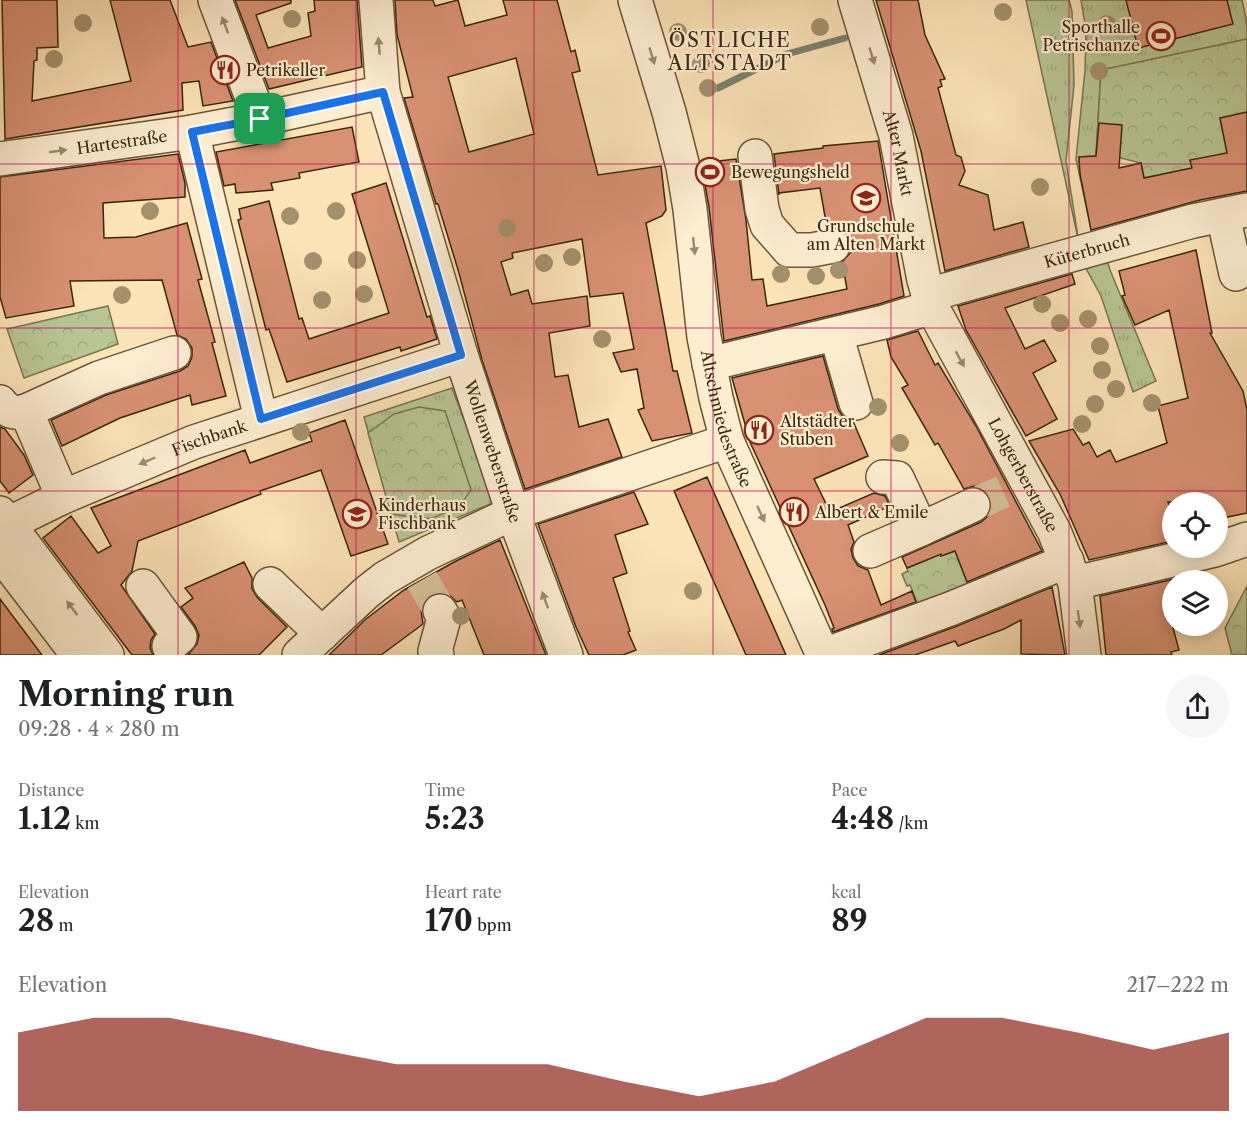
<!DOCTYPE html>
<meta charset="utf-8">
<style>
body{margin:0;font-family:"Libre Caslon Text",serif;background:#f6f6f6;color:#202124;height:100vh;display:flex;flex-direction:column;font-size:22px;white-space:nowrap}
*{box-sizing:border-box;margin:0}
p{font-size:20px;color:#757577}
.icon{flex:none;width:33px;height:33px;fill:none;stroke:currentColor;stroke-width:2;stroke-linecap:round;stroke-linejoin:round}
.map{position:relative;height:655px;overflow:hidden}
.details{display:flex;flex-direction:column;background:#fff;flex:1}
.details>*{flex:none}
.fabs{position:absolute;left:1162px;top:492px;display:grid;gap:12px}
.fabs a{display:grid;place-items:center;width:66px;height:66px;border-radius:50%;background:#fff;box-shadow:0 3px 15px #0003;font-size:30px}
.pin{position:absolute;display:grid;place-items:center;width:51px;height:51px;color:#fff;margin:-26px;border-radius:12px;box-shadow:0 3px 9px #0006}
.round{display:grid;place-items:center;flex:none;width:63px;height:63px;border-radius:32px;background:#f6f6f6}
.overview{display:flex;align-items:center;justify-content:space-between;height:102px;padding:0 18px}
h1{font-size:33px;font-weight:700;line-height:45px}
.metrics{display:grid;grid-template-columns:repeat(3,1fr);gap:9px;height:102px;padding:6px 18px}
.metrics div{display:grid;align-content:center}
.metrics b{font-size:30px;font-weight:700}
.metrics small{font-size:16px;font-weight:400}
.metrics p{font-size:16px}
.chart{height:168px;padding:12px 18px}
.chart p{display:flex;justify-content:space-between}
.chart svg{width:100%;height:108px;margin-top:6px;fill:#8f2418;opacity:.7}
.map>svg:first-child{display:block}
.grass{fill:url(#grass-tufts);stroke:#797650;stroke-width:1.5}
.forest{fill:url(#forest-crowns);stroke:#797650;stroke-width:1.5}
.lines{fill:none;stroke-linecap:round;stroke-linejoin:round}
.stream{stroke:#77826d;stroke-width:7}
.building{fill:#d89173;stroke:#3a270d;stroke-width:1.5;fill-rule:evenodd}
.minor-tunnel{stroke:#d5bd96;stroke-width:33;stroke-dasharray:33 16;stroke-linecap:butt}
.minor-casing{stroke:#6a5638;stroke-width:36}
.minor{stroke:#fdedd1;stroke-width:33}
.tree{fill:#a3916d}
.oneway{fill:#9c8a6f}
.route-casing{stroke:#fff;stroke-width:12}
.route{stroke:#1a73e8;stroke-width:8}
.grid{fill:none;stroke:#c2185b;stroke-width:1.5;stroke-opacity:0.55}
.labels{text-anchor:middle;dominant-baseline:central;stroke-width:4.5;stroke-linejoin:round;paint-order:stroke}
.poi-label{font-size:16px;fill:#3a270d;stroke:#fdedd1;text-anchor:start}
.street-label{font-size:16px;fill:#3a270d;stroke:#fdedd1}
.quarter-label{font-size:20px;letter-spacing:1.5px;fill:#3a270d;stroke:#fdedd1}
</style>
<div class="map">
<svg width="1247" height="655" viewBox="0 0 1247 655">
<defs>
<pattern id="grass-tufts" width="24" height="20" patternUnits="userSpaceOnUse" patternTransform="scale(1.5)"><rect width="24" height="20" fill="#b8c594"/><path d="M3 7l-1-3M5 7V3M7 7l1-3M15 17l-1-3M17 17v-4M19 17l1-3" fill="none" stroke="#9fa97e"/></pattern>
<pattern id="forest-crowns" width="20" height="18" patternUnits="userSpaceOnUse" patternTransform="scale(1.5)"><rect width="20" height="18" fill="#b8c594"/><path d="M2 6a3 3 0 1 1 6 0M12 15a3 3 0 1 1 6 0" fill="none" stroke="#9fa97e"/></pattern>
</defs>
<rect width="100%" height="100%" fill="#fce3b8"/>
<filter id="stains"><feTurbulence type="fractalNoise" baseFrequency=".00333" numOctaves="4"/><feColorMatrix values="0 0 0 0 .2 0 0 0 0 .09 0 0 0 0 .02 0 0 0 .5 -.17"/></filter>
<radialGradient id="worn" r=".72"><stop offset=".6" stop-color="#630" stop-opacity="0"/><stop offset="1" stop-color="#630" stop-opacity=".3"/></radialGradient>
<path class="grass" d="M1026 0H1069L1072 11 1074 85 1066 161 1079 243Z
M1081 0H1242L1247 24V39L1101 70 1096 156 1079 157 1080 174 1092 233 1076 159 1085 71 1086 29Z
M1103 247 1110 270 1156 381 1133 392 1101 296 1078 254Z
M452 388 495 502 399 542 364 417Z"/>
<path class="forest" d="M1247 39V112L1220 118 1229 159 1191 161 1192 168 1144 178 1141 163 1109 155 1096 156 1101 70Z
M108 306 118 344 24 378 7 329Z
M419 407 445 411 471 490 459 507 430 519 391 514 368 433 394 414Z
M955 551 971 592 921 613 910 585 907 586 902 574 908 571 907 568 941 554V556Z
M1247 586V655H1232L1225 628Z"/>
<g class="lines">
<path class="stream" d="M718 88 787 54 845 38"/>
</g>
<path class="building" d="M2 0H57L58 47 37 48V60L34 61 32 101 131 81 110 0H170L188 47 211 42 233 101 203 106 199 81 182 83 183 110 5 139Z
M235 0H291V3L256 15 268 48 311 36 308 13 315 11 314 0H357L362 67 269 89Z
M395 0H433L435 6 458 0 465 26 507 15 503 0H557L571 52 575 50 580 71 572 73 598 175 661 166 666 210 662 216 646 223 673 371H677L692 433 652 441 638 410 644 408 637 369 621 372 613 353 634 349 623 293 590 297 582 239 512 253 513 258 501 262 511 295 528 290 532 304 587 296 590 326 549 333 555 377 568 375 579 427 608 419 622 457 525 489 482 360 459 273 438 204H436L404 98 413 97 397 35ZM516 58 534 134 469 152 448 77Z
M876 0H918L925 35 945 79 940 80 942 86 938 88 956 155 961 157 965 171 959 185 988 195 994 230 1023 222 1029 247 945 271 921 151Z
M1126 0H1227L1233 24 1138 48Z
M1247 112V191L1200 200 1091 230 1080 174 1079 157 1096 156 1099 123 1122 125 1119 168 1141 163 1144 178 1192 168 1190 160 1227 153 1220 118Z
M352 127 359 162 299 173 300 178 271 183 273 190 236 193 235 184 224 186 216 152Z
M878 141 904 296 879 304 724 341 709 207 701 163 736 159 746 220 752 280 763 279 767 306 847 289 842 262 850 253 851 243 848 234 840 229 827 228 820 188 779 193V195L774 154 823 148V146Z
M178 154 185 183V197L103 203 104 238 136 237 187 223 202 279 198 280 215 342 212 343 226 396 192 405 190 395 120 418 62 446 51 420 106 395 180 371 188 366 192 357V348L186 339 177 335 162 280 70 281 74 306 6 318 0 297V177Z
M386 183 427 317 430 316 437 339 401 351 400 347 287 382 269 329 266 330 238 220 241 219 239 209 269 201 299 319 302 318 309 339 389 313 352 194Z
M1196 250 1212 333H1210L1243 391 1247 410V513L1218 519V502H1168L1173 513 1169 515 1173 541 1089 560 1060 494 1029 441 1073 429 1083 445 1089 442 1097 457 1110 450 1116 462 1167 443 1158 406 1188 398 1169 310 1135 325 1122 296 1125 295 1119 271Z
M1072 274 1075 284 1005 308 1025 349 1044 340 1056 361 1033 373 1057 419 1026 436 966 330 958 306Z
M918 331 935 365 938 363 976 426 1042 551 967 582 955 551 941 556V554L907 568 902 557 981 522 989 515 992 506 990 497 983 489 974 486 964 489 938 443 935 445 902 388 908 385 891 357 887 340Z
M823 356 838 409 843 417 853 421 868 456 814 479 830 512 874 493 885 496 890 506 848 525 854 542 851 549 853 558 858 566 868 570 881 605 912 591 916 602 833 632 832 629 834 628 825 605 750 442 732 378Z
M345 420 388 544 351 556 321 470 260 491 261 494 138 541 132 571 121 585 155 634 151 640 150 648 153 655H132L43 538 71 516 98 553 111 546 91 508 245 450 250 463 312 441 309 433Z
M0 427 5 429 24 455 33 475 9 493 0 481Z
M707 477 786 655H746L674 491Z
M634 492 648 524 615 535 627 573 613 578 630 631 628 632 636 650 623 655H589L576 627 538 524Z
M500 540 546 655H484L462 600 457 602 449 595 440 592 430 595 424 602 421 610 423 624 381 655H329L366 619 404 590 456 561Z
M244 562 252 578V589L257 597 287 627 259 655H188L197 644 199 635 195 626 181 607 193 598 185 588Z
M1183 577V580H1173V628L1179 650 1171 652 1172 655H1106L1100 596Z
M1052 587 1065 655 1021 654V620L1004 629 958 646 955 641 915 655H879L957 626Z
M0 599 42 655H0Z"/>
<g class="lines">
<path class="minor-tunnel" d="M973 505 1011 488
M422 580 440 611"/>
<g class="minor-casing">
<g id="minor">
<path d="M215 0 260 119"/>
<path id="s1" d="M376 0 383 92 461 355 513 513 566 655"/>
<path id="s2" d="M635 0 669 112 683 167 690 209 704 337 716 398 727 441 823 655"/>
<path id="s3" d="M855 0 896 136 924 280 932 307 1054 531 1075 583 1084 655"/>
<path d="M192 132 261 419"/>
<path d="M755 156 762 209 767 225 789 250H812L833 246"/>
<path id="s4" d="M0 159 192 132 260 119 383 92"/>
<path d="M1223 215 1236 274"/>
<path id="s5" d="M928 295 1193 221 1247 210"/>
<path d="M836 334 856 403"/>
<path d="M709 364 884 322 932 307"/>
<path d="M0 402C8 412 14 414 26 411"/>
<path d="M883 477 897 478 921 529 973 505"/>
<path d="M63 497 26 411 99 378 174 353"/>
<path d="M0 513 107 655"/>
<path id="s6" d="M0 528 63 497 194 442 461 355"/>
<path d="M870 551 921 529"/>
<path d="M0 553 78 655"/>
<path d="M1075 583 1215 550 1247 539"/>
<path d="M270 584 322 634"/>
<path d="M143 586 180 637 169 646"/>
<path d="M299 655 367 592 385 578 428 553 513 513 727 441"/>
<path d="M437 655 435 651 444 618 440 611"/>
<path d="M824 655 950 609 1067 561"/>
</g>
</g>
<use href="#minor" class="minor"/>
</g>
<g class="tree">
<circle cx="1003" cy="12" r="9"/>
<circle cx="292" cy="19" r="9"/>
<circle cx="83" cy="23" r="9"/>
<circle cx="1107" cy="24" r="9"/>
<circle cx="820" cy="27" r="9"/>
<circle cx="678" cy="32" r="9"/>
<circle cx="54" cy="59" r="9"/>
<circle cx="701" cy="64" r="9"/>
<circle cx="1099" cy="71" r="9"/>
<circle cx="708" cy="88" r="9"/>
<circle cx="1040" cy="187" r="9"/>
<circle cx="150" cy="211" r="9"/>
<circle cx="336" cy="211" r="9"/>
<circle cx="290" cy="216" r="9"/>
<circle cx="507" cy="228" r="9"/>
<circle cx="572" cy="257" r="9"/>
<circle cx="357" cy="260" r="9"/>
<circle cx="313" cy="261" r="9"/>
<circle cx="544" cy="263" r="9"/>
<circle cx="839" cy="270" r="9"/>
<circle cx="781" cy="274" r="9"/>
<circle cx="816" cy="276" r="9"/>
<circle cx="364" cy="294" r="9"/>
<circle cx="122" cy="295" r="9"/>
<circle cx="322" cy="300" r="9"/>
<circle cx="1042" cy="304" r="9"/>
<circle cx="1088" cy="319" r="9"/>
<circle cx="1060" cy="323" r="9"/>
<circle cx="602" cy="339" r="9"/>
<circle cx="1100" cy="346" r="9"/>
<circle cx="1102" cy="370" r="9"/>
<circle cx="1116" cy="389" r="9"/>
<circle cx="1152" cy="403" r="9"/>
<circle cx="1095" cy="404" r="9"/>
<circle cx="878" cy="407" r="9"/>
<circle cx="1082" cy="424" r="9"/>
<circle cx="301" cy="432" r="9"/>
<circle cx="900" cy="443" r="9"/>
<circle cx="693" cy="591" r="9"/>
<circle cx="461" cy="616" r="9"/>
</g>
<defs><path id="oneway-solid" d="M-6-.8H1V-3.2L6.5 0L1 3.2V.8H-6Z" transform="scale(1.5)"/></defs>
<g class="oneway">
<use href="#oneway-solid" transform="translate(225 25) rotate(-111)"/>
<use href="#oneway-solid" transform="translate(379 46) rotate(-95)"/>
<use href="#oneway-solid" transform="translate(652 56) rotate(73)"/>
<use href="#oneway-solid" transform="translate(872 56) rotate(73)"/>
<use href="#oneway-solid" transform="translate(58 151) rotate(-8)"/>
<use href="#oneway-solid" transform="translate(694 246) rotate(84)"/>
<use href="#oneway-solid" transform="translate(960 359) rotate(61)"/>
<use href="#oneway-solid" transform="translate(147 461) rotate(157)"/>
<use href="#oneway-solid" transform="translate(761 514) rotate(65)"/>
<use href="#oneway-solid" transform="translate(545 600) rotate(-110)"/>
<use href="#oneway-solid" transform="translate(72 608) rotate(-127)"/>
<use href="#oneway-solid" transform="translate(1079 619) rotate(82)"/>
</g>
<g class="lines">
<g class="route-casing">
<path id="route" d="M383 92 461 355 261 419 192 132 260 119Z"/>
</g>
<use href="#route" class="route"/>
</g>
<path class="grid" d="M178 0V655M356 0V655M534 0V655M713 0V655M891 0V655M1069 0V655M0 164H1247M0 328H1247M0 491H1247"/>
<defs>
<g id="stadium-ring" transform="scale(1.5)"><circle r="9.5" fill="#fdedd1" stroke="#8f2418" stroke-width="1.5"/><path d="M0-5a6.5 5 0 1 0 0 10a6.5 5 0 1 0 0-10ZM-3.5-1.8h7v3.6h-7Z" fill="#8f2418"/></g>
<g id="restaurant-ring" transform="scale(1.5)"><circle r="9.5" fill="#fdedd1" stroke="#8f2418" stroke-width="1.5"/><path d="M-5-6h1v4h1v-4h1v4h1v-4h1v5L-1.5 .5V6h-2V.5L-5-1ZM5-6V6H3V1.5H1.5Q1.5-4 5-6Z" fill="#8f2418"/></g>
<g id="school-ring" transform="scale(1.5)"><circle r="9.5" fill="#fdedd1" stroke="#8f2418" stroke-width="1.5"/><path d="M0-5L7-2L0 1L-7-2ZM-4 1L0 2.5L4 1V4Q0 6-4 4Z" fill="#8f2418"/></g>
</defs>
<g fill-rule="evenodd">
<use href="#stadium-ring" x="1161" y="36"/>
<use href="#restaurant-ring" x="225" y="70"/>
<use href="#stadium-ring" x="710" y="172"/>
<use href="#school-ring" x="866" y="198"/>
<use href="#restaurant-ring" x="759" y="430"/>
<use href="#restaurant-ring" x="794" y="512"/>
<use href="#school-ring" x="357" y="514"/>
</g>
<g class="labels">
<g class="poi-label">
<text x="1140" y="27" text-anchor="end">Sporthalle<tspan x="1140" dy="18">Petrischanze</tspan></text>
<text x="246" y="70">Petrikeller</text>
<text x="731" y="172">Bewegungsheld</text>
<text x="866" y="226" text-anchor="middle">Grundschule<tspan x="866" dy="18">am Alten Markt</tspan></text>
<text x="780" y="421">Altstädter<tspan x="780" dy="18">Stuben</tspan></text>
<text x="378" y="505">Kinderhaus<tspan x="378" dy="18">Fischbank</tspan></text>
<text x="815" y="512">Albert &amp; Emile</text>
</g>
<g class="street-label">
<text stroke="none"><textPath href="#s4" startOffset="123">Hartestraße</textPath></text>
<text stroke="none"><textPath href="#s3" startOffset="159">Alter Markt</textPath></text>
<text stroke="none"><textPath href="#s5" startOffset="165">Küterbruch</textPath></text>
<text stroke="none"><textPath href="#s2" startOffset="430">Altschmiedestraße</textPath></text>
<text stroke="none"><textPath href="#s6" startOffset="228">Fischbank</textPath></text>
<text stroke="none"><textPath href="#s1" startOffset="468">Wollenweberstraße</textPath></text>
<text stroke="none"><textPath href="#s3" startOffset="508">Lohgerberstraße</textPath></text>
</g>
<g class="quarter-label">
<text x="730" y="40">ÖSTLICHE<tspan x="730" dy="23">ALTSTADT</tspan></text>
</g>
</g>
<rect width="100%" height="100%" filter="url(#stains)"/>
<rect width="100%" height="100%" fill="url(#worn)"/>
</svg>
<div class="fabs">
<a><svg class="icon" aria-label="locate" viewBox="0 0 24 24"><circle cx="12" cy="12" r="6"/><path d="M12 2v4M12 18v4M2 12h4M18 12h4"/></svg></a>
<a><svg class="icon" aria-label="layers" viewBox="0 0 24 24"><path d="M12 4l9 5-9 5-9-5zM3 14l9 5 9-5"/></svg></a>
</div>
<div class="pin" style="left:260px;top:119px;background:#1e9e55"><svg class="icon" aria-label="arrive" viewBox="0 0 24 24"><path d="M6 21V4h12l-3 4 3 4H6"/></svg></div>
</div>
<section class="details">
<div class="overview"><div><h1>Morning run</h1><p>09:28 · 4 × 280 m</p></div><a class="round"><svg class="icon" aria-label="share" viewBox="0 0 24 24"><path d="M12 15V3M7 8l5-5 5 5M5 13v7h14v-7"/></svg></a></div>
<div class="metrics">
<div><p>Distance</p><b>1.12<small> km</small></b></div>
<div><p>Time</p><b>5:23</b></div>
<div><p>Pace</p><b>4:48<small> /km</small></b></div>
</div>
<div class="metrics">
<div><p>Elevation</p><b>28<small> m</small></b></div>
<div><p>Heart rate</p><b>170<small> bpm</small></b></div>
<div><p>kcal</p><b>89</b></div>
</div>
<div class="chart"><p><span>Elevation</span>217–222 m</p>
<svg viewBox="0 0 160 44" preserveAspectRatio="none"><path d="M0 44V12L10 6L20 6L30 12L40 19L50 25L60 25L70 25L80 32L90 38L100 32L110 19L120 6L130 6L140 12L150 19L160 12V44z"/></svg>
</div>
</section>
